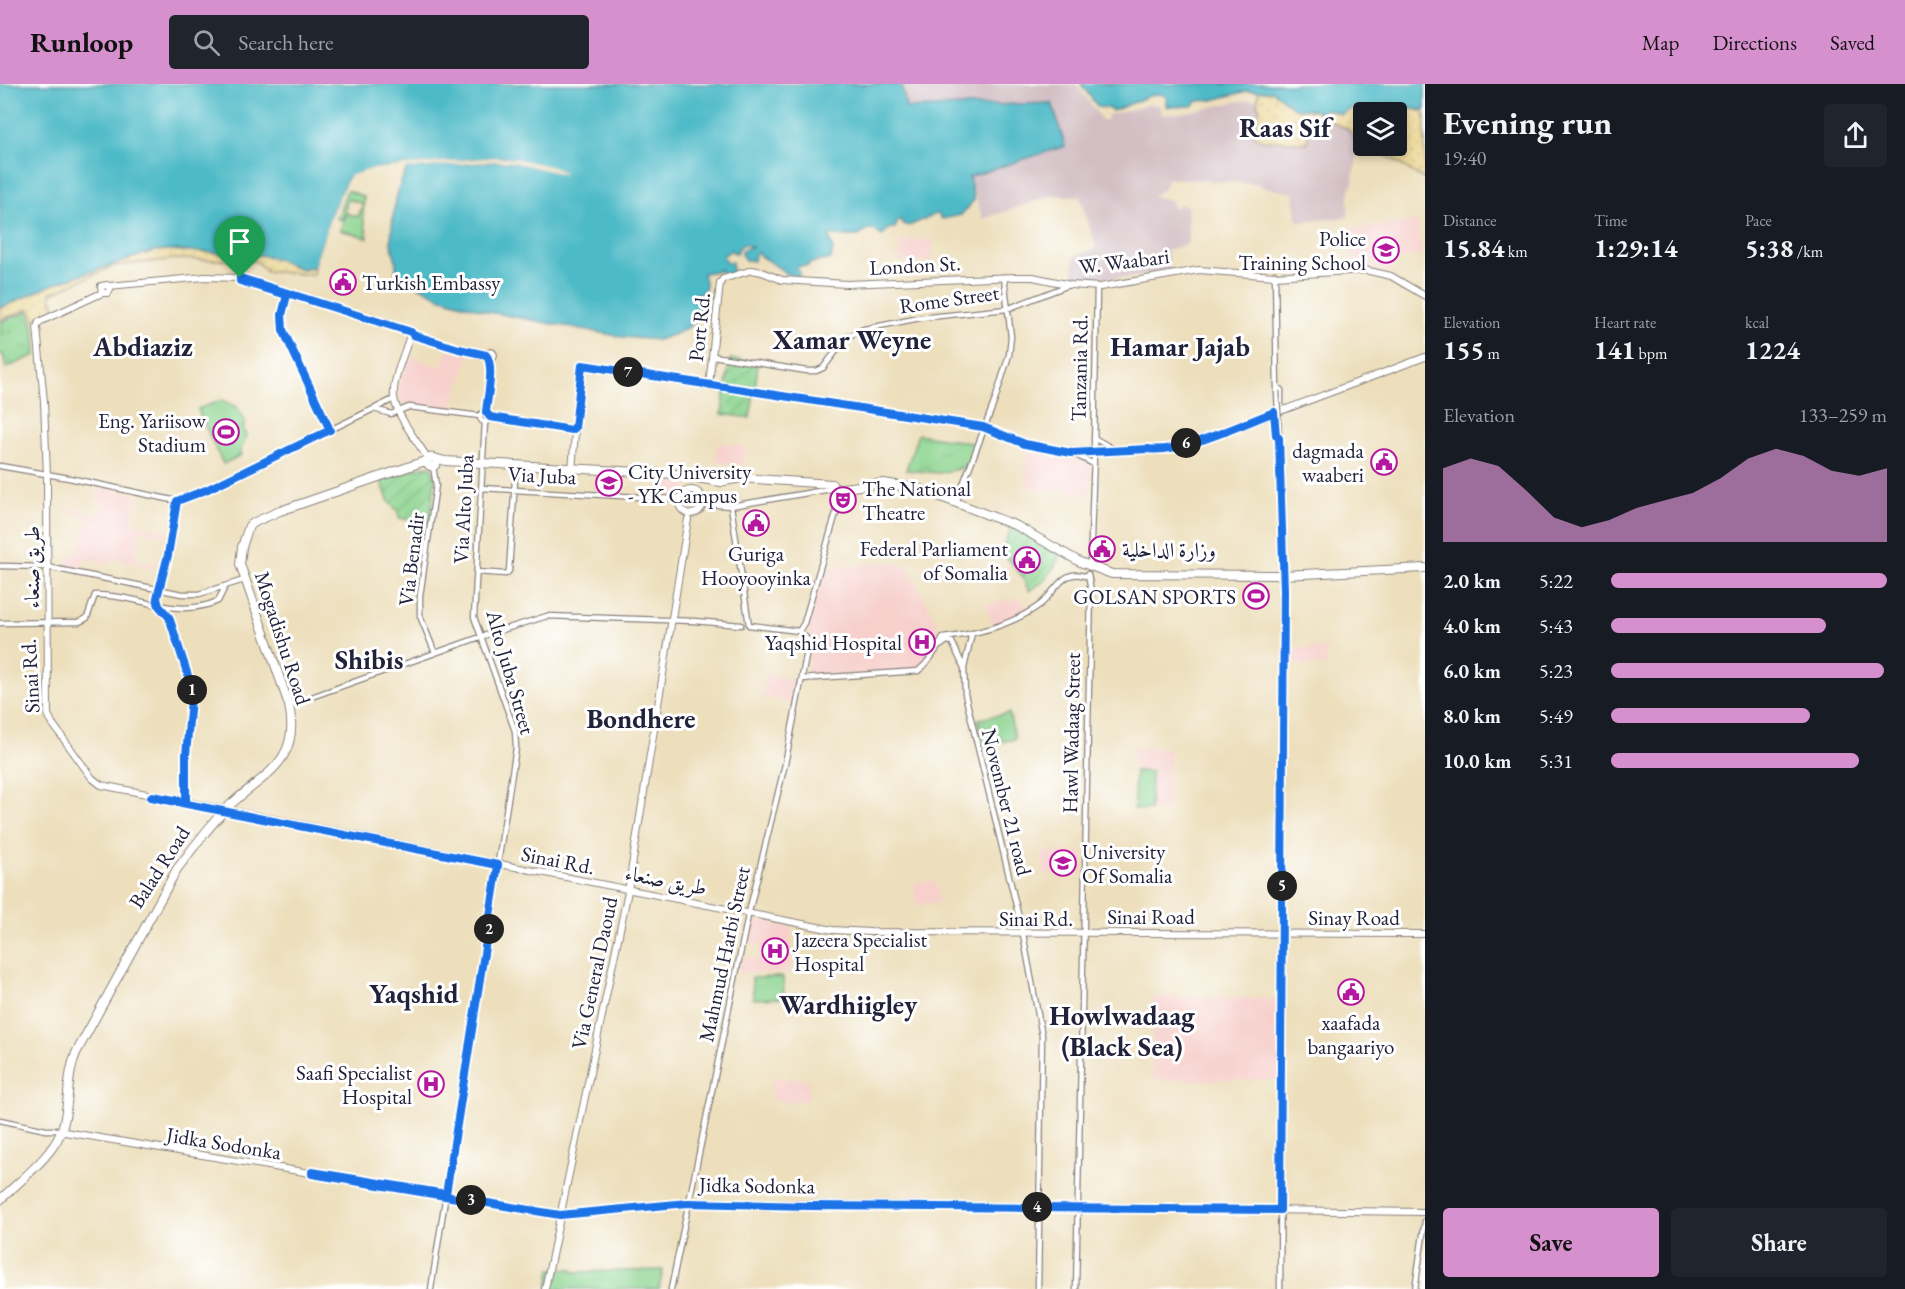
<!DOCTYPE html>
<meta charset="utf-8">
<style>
body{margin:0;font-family:"EB Garamond",Amiri,serif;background:#20242c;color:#f1f3f6;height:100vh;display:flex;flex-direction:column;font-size:22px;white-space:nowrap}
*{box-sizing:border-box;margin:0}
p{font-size:20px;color:#9ea1a6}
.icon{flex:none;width:33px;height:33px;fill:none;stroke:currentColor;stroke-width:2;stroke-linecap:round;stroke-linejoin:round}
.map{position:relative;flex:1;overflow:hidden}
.details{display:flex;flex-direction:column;background:#171b24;width:480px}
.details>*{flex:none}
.buttons{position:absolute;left:1353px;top:18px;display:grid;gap:12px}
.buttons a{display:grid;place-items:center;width:54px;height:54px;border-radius:6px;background:#171b24;box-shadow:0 3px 9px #0003;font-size:30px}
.pin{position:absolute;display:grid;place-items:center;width:51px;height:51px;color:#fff;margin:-62px -26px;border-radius:50% 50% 50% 0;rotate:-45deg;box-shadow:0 0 6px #0007}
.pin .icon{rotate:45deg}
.km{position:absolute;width:30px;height:30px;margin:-15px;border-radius:50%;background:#222;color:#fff;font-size:16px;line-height:30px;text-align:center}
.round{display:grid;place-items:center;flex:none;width:63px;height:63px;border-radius:6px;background:#20242c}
.head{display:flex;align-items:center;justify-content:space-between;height:102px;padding:0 18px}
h1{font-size:33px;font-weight:700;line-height:45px}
.stats{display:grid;grid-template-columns:repeat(3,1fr);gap:9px;height:102px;padding:6px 18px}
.stats div{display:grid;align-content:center}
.stats b{font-size:26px;font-weight:700}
.stats small{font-size:16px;font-weight:400}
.stats p{font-size:16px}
.chart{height:168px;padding:12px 18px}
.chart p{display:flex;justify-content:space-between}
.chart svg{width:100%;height:108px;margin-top:6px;fill:#d690ce;opacity:.7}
.primary-button{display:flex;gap:12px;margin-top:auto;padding:12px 18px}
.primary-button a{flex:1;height:69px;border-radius:6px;background:#d690ce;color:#111;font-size:24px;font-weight:700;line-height:69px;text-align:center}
.primary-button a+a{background:#20242c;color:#f1f3f6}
ul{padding:0 18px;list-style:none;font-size:20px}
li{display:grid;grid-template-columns:96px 72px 1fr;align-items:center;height:45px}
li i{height:15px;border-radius:8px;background:#d690ce}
header{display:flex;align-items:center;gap:36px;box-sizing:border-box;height:84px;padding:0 30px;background:#d690ce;color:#111}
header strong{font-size:28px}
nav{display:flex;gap:33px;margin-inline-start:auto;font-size:21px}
.search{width:420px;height:54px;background:#20242c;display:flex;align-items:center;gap:15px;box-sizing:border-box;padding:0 21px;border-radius:6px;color:#9ea1a6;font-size:22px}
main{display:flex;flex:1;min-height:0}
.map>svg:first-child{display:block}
.built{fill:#f7d0cc}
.industrial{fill:#d2bec3}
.grass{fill:#8cd48f;stroke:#577b65;stroke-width:1.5}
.sand{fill:url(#sand-dots);stroke:#887e6c;stroke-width:1.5}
.park{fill:url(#park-tufts);stroke:#577b65;stroke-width:1.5}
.garden{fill:url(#garden-furrows);stroke:#577b65;stroke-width:1.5}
.water{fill:#4dbac7;stroke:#386e81;stroke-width:1.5}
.pier{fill:#eddfbc}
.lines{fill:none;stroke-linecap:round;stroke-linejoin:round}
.minor-casing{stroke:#88807c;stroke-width:7}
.major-casing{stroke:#88807c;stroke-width:8}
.highway-casing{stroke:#88807c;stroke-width:10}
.minor{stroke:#fff;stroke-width:4.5}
.major{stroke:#fff;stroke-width:6}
.highway{stroke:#fff;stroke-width:8}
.minor-bridge-casing{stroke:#88807c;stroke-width:7;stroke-linecap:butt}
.minor-bridge{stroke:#fff;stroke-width:4.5}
.route-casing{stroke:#fff;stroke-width:12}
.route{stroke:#1a73e8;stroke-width:8}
.labels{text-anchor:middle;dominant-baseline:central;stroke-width:6;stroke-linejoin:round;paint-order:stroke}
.poi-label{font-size:21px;fill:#22223b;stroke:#fff;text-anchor:end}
.street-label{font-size:21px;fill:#22223b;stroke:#fff}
.district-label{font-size:27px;font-weight:bold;fill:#22223b;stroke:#fff}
</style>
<header>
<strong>Runloop</strong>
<div class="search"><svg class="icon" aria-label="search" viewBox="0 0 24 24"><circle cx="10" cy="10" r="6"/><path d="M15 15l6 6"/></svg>Search here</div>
<nav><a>Map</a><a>Directions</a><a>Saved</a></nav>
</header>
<main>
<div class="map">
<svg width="1425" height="1205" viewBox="0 0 1425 1205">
<defs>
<pattern id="sand-dots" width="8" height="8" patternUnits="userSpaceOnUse" patternTransform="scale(1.5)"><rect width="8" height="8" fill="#eeda9e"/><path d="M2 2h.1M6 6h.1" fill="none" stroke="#ccbb89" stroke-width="1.8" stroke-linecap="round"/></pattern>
<pattern id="park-tufts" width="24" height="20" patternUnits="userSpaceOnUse" patternTransform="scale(1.5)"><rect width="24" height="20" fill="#8cd48f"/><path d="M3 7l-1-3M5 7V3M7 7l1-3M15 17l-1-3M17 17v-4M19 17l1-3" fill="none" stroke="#78b67c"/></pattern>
<pattern id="garden-furrows" width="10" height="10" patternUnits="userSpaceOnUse" patternTransform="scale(1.5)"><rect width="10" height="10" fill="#8cd48f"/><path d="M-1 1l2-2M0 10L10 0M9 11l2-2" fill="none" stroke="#78b67c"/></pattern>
</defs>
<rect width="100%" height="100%" fill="#fff"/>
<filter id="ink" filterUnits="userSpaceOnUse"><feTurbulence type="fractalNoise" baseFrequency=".0167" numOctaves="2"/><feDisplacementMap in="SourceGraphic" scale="12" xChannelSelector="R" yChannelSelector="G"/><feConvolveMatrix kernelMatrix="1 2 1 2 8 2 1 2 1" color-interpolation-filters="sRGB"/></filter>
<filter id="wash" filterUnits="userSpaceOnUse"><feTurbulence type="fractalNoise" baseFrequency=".008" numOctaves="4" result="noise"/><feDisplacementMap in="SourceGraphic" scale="24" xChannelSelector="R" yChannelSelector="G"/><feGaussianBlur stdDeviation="1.35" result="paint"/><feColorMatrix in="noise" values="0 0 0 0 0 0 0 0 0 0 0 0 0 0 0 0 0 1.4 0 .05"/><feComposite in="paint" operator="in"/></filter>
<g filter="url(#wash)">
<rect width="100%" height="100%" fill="#eddfbc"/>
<path class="built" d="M1417 137 1422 171 1391 177 1393 189 1381 185 1355 183 1347 153 1349 146Z
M899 156H933L932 177 900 178Z
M448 264 469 271 451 326 402 320 398 306 410 273 441 283Z
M718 359 746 363 743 382 715 377Z
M1031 363 1072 371 1071 375 1092 381 1090 412 1056 403 1054 409 1026 402 1028 394 1024 392Z
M594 389 624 391 623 409 594 408Z
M657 394 687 395 689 397 688 403 674 413 656 411Z
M101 403 137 411 132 440 170 448 169 453 141 447 135 475 163 481 162 485 112 474 111 480 84 475 79 487 66 485 69 470 76 471 89 434 69 429 71 425 100 431 103 419 97 418Z
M889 478 908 483 937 539 939 559 924 579 909 586 804 593 809 578V522L820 486Z
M1018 514 1030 526 1013 535 993 541 985 521Z
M1285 564H1327L1326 582 1285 580Z
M767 590 798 597 793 619 762 612Z
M1133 664H1170V685L1134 686Z
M1156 686H1169L1168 726H1150L1151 688H1156Z
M1042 768 1084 769 1083 789 1043 790Z
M935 797 939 818 916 821 914 799Z
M750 834 792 843 790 889H738L742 873 758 876 760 861 745 857Z
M1153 913 1281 915 1279 996H1152Z
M772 994 809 995 808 1017 784 1018 771 1015Z"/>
<path class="industrial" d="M905 0H1076L1102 36H1107L1108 31 1142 23 1147 20 1159 21 1162 31 1183 29 1240 17 1258 16 1257 22 1260 23 1254 50 1302 46 1301 39 1309 36H1327L1348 45 1357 58 1356 81 1354 86 1353 99 1349 109 1348 133 1298 138 1294 109 1262 103 1261 100 1167 94 1164 105 1152 112 1173 117 1171 122 1177 124 1178 120 1187 122 1188 139V160L1167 166 1171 187 1135 193 1073 197 1074 172 1094 166 1096 163 1080 113 1054 111 983 135 969 93 1065 62 906 24Z"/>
<path class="grass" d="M347 106 364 113 363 133 368 154 340 146 346 129 358 133 363 120 348 115 342 136 337 135Z
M222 316 238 324 245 340 243 342 246 353 240 368 241 371 223 380 201 334 198 325Z
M1135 687 1151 688 1150 726 1134 725Z
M783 893 784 914 753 915 752 894Z
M551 1185H573V1188L663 1186 659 1205H548Z"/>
<path class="sand" d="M1259 6 1273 7 1294 24 1314 26 1321 28 1326 25 1341 30 1354 23 1370 28 1380 27 1387 19 1421 27 1425 25V96L1372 62H1396V28H1364L1363 59 1357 58 1348 45 1327 36H1309L1302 39V46H1308V59L1261 56 1254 51 1260 23 1257 22Z
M169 166 260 171 277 175 301 185 314 183 313 191 266 187 256 177 175 175 114 182 50 210 56 227 36 236 29 225 0 236V224L56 199 154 167Z"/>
<path class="park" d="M29 227 35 249 36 271 6 284 3 270 0 271V238Z
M918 350 977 360 967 383 939 389 906 386Z
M1009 629 1015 655 983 662 978 635Z"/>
<path class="garden" d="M730 275 758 279 755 307 726 302Z
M725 305 754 309 750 334 722 330Z
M428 382 432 383 435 395 430 439 399 434 398 427 389 418 381 396 417 384Z
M1012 442 1059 467 1060 474 1044 497 1029 507 1022 492 1001 467Z"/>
<path class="water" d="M0 0H902L906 24 1052 19 1065 62 969 93 974 116 961 131 942 135 939 131 936 130 909 142 903 140 901 136 898 137 895 144H889L882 152 874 146 868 145 859 152H831L829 153 833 164 831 175 810 179 808 182H798L797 185 800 189 799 192 787 190C784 187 764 174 760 172L758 168 755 170 754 177 745 176 741 170V166L752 163 743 160 738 165 737 169H734L731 166 726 170H724L723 173 728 179 732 178V190H723L720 185 719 187 703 189 706 203 702 209 695 210 699 229 693 240 678 249 658 256 623 253 489 228 439 213 395 189C399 174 391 168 391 157 392 133 395 106 407 85L495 77 513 78 562 89 563 87C541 80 519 74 496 73L371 85 348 93 332 128 314 183 301 185 277 175 260 171 169 166 154 167 56 199 0 224Z
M1081 0H1425V25L1421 27 1417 25H1405L1387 19C1375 32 1370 28 1354 23L1341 30 1326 25 1318 29 1314 26 1294 24 1273 7H1247L1213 16 1198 17 1192 22C1188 22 1168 23 1166 22V12L1158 10 1149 12 1113 27 1107 24 1098 23Z"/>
<path class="pier" d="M496 73 519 75 553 83 563 87V90L513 78 495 77 372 88 356 93H351L334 129 316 184 314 183 332 128 349 92 371 85Z"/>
</g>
<g filter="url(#ink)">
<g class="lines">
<g class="minor-casing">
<path id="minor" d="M1275 190 1277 307
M288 208 282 230 283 246 330 346
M411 250 459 265 487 272
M487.5 271a3.5 3.5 0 1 1 7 0a3.5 3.5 0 1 1-7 0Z
M713 272 807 287H816L823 284 847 253 864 245 920 234 1007 225 1069 201
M1277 303 1281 306V326
M374 325 391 330 409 323 480 332
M486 328 490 282 489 274
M1274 328 1276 350 1279 354 1284 507 1280 1205
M480 333a5 5 0 1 1 10 0a5 5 0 1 1-10 0Z
M490 333 572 346
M1094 354 1115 366
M1094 365 1097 202
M1072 369 1094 380
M0 382 69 394 177 417
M433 382 436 401 420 512V532L435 569
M481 404 674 415 679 413
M177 417 168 471 157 515 159 522 167 530 174 547 192 604 186 671V718
M177 417 206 406 394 315
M956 419 995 316 1009 271 1011 253 1004 193
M707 420 731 422 831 405
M0 482 47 483 182 510H199L244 496
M1090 483 1094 371
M476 488 506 490 509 487 516 381
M0 539 79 538 87 534 95 511C138 510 174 536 218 517L225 503
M799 547 804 539 836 429 834 406
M972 549 964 584 965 610 1023 850 1042 952 1038 1205
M940 562 947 557 952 558 964 584
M802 595 918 587C929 578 937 566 943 554 977 550 1013 541 1041 520 1055 508 1064 484 1084 492L1088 490
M289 621 483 552 547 532 694 537 741 541
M0 1036 46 1046H60
M431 1205 516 664 515 647 474 533 485 338
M671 1205 748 832 785 680 809 557 799 547 749 541 731 422
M1076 1205 1091 507 1088 490
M1415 1205 1425 1137"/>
</g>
<g class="major-casing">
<path id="major" d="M109 202 205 193 240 194 411 248C406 266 392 295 394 313 396 332 418 358 428 375
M102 209 101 202 107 201 110 205 108 209H102L39 238 37 243 44 318 47 391 48 630 52 639 92 694 101 701 833 846 870 848 1425 850
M709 301 720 199 723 195 752 186 762 188 782 196 847 200 1015 193H1033L1071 201 1100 203 1199 186 1275 192 1365 186 1391 192 1425 212
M575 344 582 281 983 343 1025 360 1071 369 1148 365 1156 367 1222 349 1425 273
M572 386 575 349
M679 418a12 12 0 1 1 24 0a12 12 0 1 1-24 0Z
M59 1047 560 1131 689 1119 1425 1128
M545 1205 628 807 688 435"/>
</g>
<g class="highway-casing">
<path id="highway" d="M427.5 378a4.5 4.5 0 1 1 9 0a4.5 4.5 0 1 1-9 0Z
M434 374 445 377 692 391
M697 394 693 395 692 391 695 390 697 394 721 398
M725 397 741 394 832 400
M835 405 884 399 920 405 1017 442 1080 478 1112 490 1283 491 1425 484
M249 442 257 437 280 427 428 376
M0 1116C20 1096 56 1070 63 1042 70 1018 66 993 76 969L177 785C194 763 210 740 230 721 265 689 301 678 289 621L240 480 242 463 249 442"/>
</g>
<use href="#minor" class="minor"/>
<use href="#major" class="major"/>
<use href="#highway" class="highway"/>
<g class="minor-bridge-casing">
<path id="minor-bridge" d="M1277 307 1279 354
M1094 371V365"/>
</g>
<use href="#minor-bridge" class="minor-bridge"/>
</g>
</g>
<g class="lines" filter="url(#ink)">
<g class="route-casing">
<path id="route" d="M240 194 411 248 413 251 459 265 486 271C495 281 487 315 486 328L490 333 572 346 575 344 582 281 951 338 983 343 1025 360 1071 369 1148 365C1179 370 1243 340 1274 328L1276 351 1279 354 1284 507 1280 1126 809 1122 688 1119 560 1131 312 1090V1088L446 1110 498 781 151 713 152 712 186 718V671L192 604 169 533 159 522 157 514 168 471 177 417 206 406 330 346 283 246 282 231 287 211 240 197Z"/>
</g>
<use href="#route" class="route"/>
</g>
<defs>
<g id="university-ring" transform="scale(1.35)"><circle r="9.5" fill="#fff" stroke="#b5179e" stroke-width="1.5"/><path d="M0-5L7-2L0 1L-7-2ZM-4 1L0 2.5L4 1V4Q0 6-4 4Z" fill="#b5179e"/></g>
<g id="civic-ring" transform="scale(1.35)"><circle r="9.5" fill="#fff" stroke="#b5179e" stroke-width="1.5"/><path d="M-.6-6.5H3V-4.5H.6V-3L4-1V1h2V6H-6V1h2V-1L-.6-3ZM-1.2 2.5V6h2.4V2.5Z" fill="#b5179e"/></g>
<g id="stadium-ring" transform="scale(1.35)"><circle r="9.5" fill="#fff" stroke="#b5179e" stroke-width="1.5"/><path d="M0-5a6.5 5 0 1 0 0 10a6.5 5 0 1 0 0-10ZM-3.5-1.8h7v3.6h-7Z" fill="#b5179e"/></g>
<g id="theatre-ring" transform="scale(1.35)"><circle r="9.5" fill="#fff" stroke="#b5179e" stroke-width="1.5"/><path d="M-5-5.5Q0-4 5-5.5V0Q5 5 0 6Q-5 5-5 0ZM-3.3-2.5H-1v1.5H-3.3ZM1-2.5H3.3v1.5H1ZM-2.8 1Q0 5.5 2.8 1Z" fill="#b5179e"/></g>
<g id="hospital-ring" transform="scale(1.35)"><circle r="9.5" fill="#fff" stroke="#b5179e" stroke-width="1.5"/><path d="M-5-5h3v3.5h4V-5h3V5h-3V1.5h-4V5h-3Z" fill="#b5179e"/></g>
</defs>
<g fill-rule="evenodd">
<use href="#university-ring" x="1386" y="166"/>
<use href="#civic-ring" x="343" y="198"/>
<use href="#stadium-ring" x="226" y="348"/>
<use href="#civic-ring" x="1384" y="378"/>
<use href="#university-ring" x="609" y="399"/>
<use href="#theatre-ring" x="843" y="416"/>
<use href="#civic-ring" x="756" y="439"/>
<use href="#civic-ring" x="1102" y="465"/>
<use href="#civic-ring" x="1027" y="476"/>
<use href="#stadium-ring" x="1256" y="512"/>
<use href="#hospital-ring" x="922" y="558"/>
<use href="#university-ring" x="1063" y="779"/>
<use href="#hospital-ring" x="775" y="867"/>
<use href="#civic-ring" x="1351" y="908"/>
<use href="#hospital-ring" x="431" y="1000"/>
</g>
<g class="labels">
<g class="poi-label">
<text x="1366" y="154">Police<tspan x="1366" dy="24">Training School</tspan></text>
<text x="362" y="198" text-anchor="start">Turkish Embassy</text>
<text x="206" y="336">Eng. Yariisow<tspan x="206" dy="24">Stadium</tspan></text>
<text x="1364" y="366">dagmada<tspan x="1364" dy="24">waaberi</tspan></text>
<text x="628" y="387" text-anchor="start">City University<tspan x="628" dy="24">- YK Campus</tspan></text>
<text x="862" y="404" text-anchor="start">The National<tspan x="862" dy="24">Theatre</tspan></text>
<text x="1008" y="464">Federal Parliament<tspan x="1008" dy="24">of Somalia</tspan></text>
<text x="1122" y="465" text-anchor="start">وزارة الداخلية</text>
<text x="756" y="469" text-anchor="middle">Guriga<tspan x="756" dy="24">Hooyooyinka</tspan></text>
<text x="1236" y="512">GOLSAN SPORTS</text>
<text x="902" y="558">Yaqshid Hospital</text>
<text x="1082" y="767" text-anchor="start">University<tspan x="1082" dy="24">Of Somalia</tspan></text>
<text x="794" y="855" text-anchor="start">Jazeera Specialist<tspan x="794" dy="24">Hospital</tspan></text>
<text x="1351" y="938" text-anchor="middle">xaafada<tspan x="1351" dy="24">bangaariyo</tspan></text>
<text x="412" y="988">Saafi Specialist<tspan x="412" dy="24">Hospital</tspan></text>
</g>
<g class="street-label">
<text transform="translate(1124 177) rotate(-7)">W. Waabari</text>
<text transform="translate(915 181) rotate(-3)">London St.</text>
<text transform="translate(949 215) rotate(-8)">Rome Street</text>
<text transform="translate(699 243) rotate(-84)">Port Rd.</text>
<text transform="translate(1079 284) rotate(-89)">Tanzania Rd.</text>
<text transform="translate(542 391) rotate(3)">Via Juba</text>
<text transform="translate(463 425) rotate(-87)">Via Alto Juba</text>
<text transform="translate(411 475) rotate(-83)">Via Benadir</text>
<text transform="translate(31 483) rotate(-90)">طريق صنعاء</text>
<text transform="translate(283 554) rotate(72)">Mogadishu Road</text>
<text transform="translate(511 588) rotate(74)">Alto Juba Street</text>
<text transform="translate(30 592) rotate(-93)">Sinai Rd.</text>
<text transform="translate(1071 649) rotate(-89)">Hawl Wadaag Street</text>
<text transform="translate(1007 718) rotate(76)">November 21 road</text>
<text transform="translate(558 776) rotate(11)">Sinai Rd.</text>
<text transform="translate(159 783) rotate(-57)">Balad Road</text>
<text transform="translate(666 796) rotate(11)">طريق صنعاء</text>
<text x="1151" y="832">Sinai Road</text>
<text x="1354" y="833">Sinay Road</text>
<text x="1036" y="834">Sinai Rd.</text>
<text transform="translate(724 870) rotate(-78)">Mahmud Harbi Street</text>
<text transform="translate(594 889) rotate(-78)">Via General Daoud</text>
<text transform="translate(224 1059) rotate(9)">Jidka Sodonka</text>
<text transform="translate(757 1101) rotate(1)">Jidka Sodonka</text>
</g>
<g class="district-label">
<text x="1285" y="43">Raas Sif</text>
<text x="852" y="255">Xamar Weyne</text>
<text x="143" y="262">Abdiaziz</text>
<text x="1180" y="262">Hamar Jajab</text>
<text x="369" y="575">Shibis</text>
<text x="641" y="634">Bondhere</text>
<text x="414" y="909">Yaqshid</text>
<text x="848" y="920">Wardhiigley</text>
<text x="1122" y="931">Howlwadaag<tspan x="1122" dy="31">(Black Sea)</tspan></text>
</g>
</g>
</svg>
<div class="buttons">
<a><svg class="icon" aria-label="layers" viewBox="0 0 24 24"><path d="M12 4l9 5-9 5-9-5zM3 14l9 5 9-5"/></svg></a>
</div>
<div class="pin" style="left:240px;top:194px;background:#1e9e55"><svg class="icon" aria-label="arrive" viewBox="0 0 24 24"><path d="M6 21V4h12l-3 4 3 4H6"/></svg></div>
<b class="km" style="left:192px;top:606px">1</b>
<b class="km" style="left:489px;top:845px">2</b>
<b class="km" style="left:471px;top:1116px">3</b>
<b class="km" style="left:1037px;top:1123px">4</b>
<b class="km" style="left:1282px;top:802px">5</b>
<b class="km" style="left:1186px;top:359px">6</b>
<b class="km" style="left:628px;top:288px">7</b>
</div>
<section class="details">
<div class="head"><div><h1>Evening run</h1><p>19:40</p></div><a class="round"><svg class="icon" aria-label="share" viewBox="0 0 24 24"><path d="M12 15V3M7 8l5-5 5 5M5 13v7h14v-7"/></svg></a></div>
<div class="stats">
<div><p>Distance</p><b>15.84<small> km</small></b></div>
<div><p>Time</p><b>1:29:14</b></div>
<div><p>Pace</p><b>5:38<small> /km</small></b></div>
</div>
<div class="stats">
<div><p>Elevation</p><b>155<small> m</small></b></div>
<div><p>Heart rate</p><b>141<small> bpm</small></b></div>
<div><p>kcal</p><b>1224</b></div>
</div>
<div class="chart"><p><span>Elevation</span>133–259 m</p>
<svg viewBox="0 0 160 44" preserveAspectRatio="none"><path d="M0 44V14L10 10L20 13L30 23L40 34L50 38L60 35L70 30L80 27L90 24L100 18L110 10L120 6L130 9L140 15L150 17L160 14V44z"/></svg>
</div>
<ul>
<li><b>2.0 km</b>5:22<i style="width:100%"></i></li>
<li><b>4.0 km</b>5:43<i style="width:78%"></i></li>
<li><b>6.0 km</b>5:23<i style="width:99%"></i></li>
<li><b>8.0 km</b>5:49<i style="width:72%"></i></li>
<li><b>10.0 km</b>5:31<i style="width:90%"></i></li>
</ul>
<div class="primary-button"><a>Save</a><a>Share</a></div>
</section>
</main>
